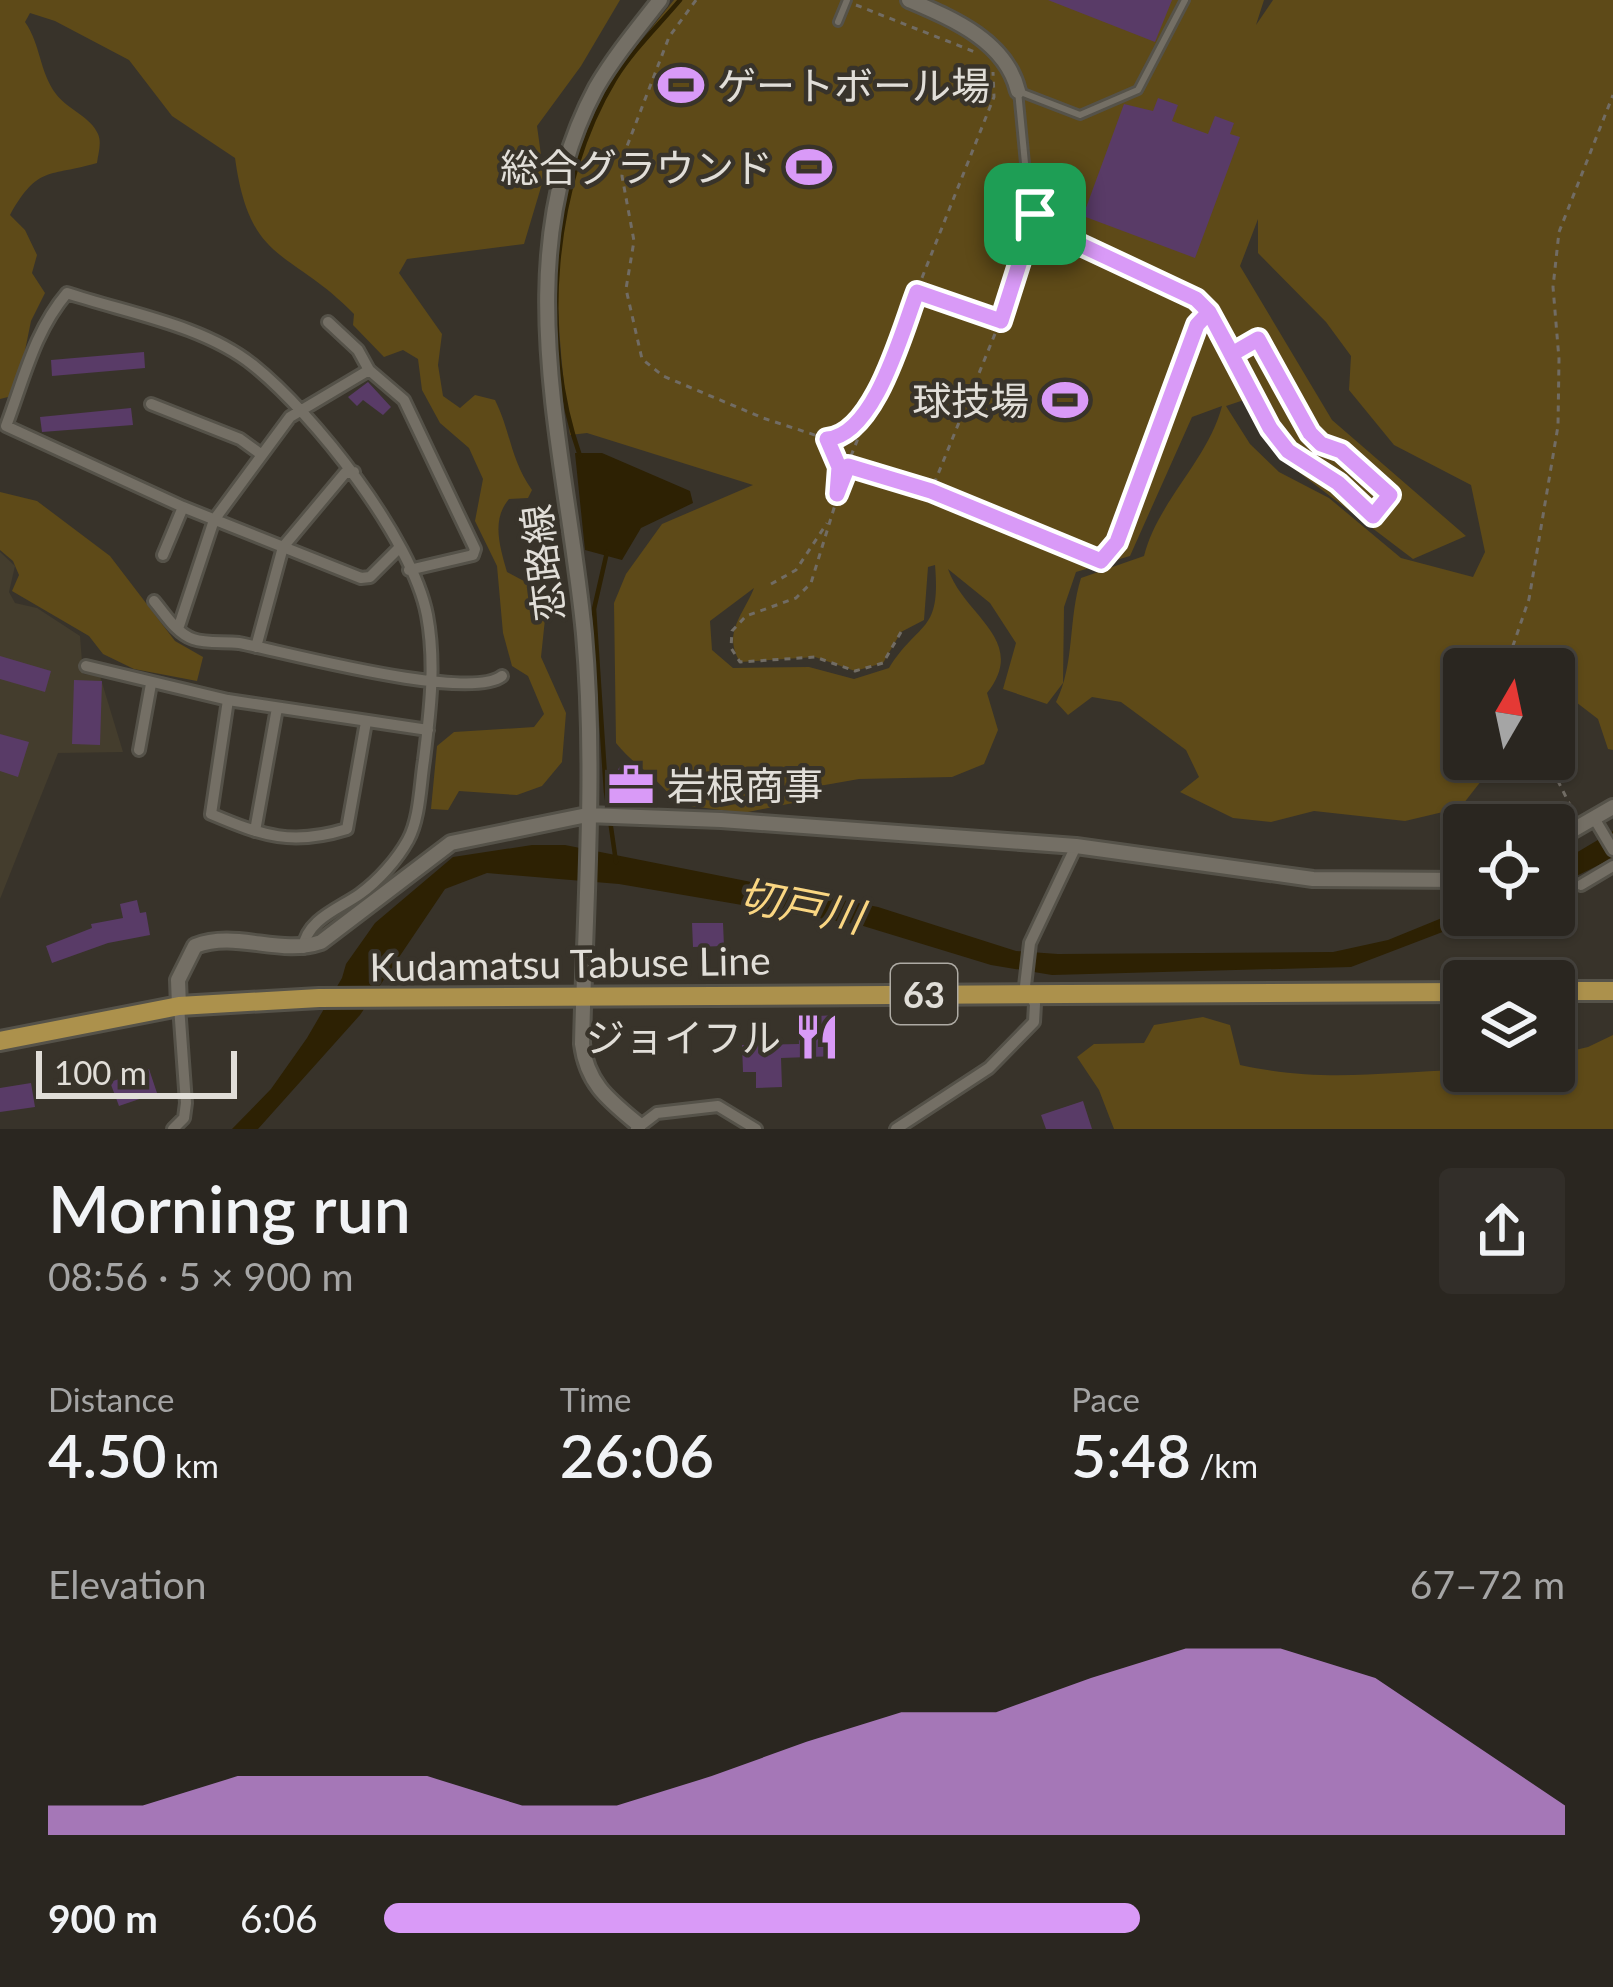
<!DOCTYPE html>
<meta charset="utf-8">
<style>
body{margin:0;font-family:Lato,"Noto Sans JP",sans-serif;background:#322e29;color:#f1f3f6;height:100vh;display:flex;flex-direction:column;font-size:45px;white-space:nowrap}
*{box-sizing:border-box;margin:0}
p{font-size:39px;color:#a5a5a5}
.icon{flex:none;width:66px;height:66px;fill:none;stroke:currentColor;stroke-width:2;stroke-linecap:round;stroke-linejoin:round}
.map{position:relative;height:1129px;overflow:hidden}
.drawer{display:flex;flex-direction:column;background:#2a2620;flex:1}
.drawer>*{flex:none}
.needle{width:78px;rotate:9deg}
.controls{position:absolute;left:1443px;top:648px;display:grid;gap:24px}
.controls a{display:grid;place-items:center;width:132px;height:132px;border-radius:12px;background:#2a2620;box-shadow:0 3px 9px #0004,0 0 0 3px #46433e;font-size:60px}
.scale{position:absolute;left:36px;bottom:30px;width:201px;box-sizing:border-box;padding-left:12px;border:6px solid #e1ded8;border-top:0;font-size:33px;line-height:42px;white-space:nowrap;color:#e1ded8;-webkit-text-stroke:9px #38332a;paint-order:stroke}
.pin{position:absolute;display:grid;place-items:center;width:102px;height:102px;color:#fff;margin:-51px;border-radius:24px;box-shadow:0 6px 18px #0006}
.round{display:grid;place-items:center;flex:none;width:126px;height:126px;border-radius:12px;background:#322e29}
.headline{display:flex;align-items:center;justify-content:space-between;height:204px;padding:0 48px}
h1{font-size:66px;font-weight:600;line-height:90px}
.metrics{display:grid;grid-template-columns:repeat(3,1fr);gap:18px;height:204px;padding:12px 48px}
.metrics div{display:grid;align-content:center}
.metrics b{font-size:60px;font-weight:600}
.metrics small{font-size:33px;font-weight:400}
.metrics p{font-size:33px}
.chart{height:336px;padding:24px 48px}
.chart p{display:flex;justify-content:space-between}
.chart svg{width:100%;height:216px;margin-top:12px;fill:#d99af7;opacity:.7}
ul{padding:0 48px;list-style:none;font-size:39px}
li{display:grid;grid-template-columns:192px 144px 1fr;align-items:center;height:90px}
li i{height:30px;border-radius:15px;background:#d99af7}
.map>svg:first-child{display:block}
.built{fill:#443d2d}
.green{fill:#5e4a18;fill-rule:evenodd}
.water{fill:#2d2103}
.lines{fill:none;stroke-linecap:round;stroke-linejoin:round}
.stream{stroke:#2d2103;stroke-width:4.5}
.building{fill:#593b67}
.service-casing{stroke:#555249;stroke-width:12}
.minor-casing{stroke:#555249;stroke-width:16}
.tertiary-casing{stroke:#555249;stroke-width:20}
.primary-casing{stroke:#555249;stroke-width:24}
.path{stroke:#716c64;stroke-width:3;stroke-dasharray:6 6;stroke-linecap:butt}
.service{stroke:#746f65;stroke-width:6}
.minor{stroke:#746f65;stroke-width:10}
.tertiary{stroke:#746f65;stroke-width:14}
.primary{stroke:#ac914c;stroke-width:18}
.route-casing{stroke:#fff;stroke-width:24}
.route{stroke:#d99af7;stroke-width:15}
.labels{text-anchor:middle;dominant-baseline:central;stroke-width:9;stroke-linejoin:round;paint-order:stroke}
.shield{fill:#38332a;stroke:#aeaba4;stroke-width:3}
.shield-label{font-size:36px;font-weight:bold;fill:#e1ded8}
.poi-label{font-size:39px;fill:#e1ded8;stroke:#38332a;text-anchor:end}
.street-label{font-size:39px;fill:#e1ded8;stroke:#38332a}
.water-label{font-size:42px;font-style:italic;fill:#fad682;stroke:#38332a}
</style>
<div class="map">
<svg width="1613" height="1129" viewBox="0 0 1613 1129">
<rect width="100%" height="100%" fill="#38332a"/>
<path class="built" d="M0 552 15 566 9 592 15 603 37 608 80 636 83 674 100 676 123 752 58 753 0 899Z"/>
<path class="green" d="M0 0H620L581 66 537 126 544 177 524 244 407 259 399 273 442 334 438 365 443 396 460 408 475 395 495 400C511 432 510 459 532 490L528 498 509 499C491 520 500 547 507 572L535 587 547 600 541 657 566 713 562 762 542 786 517 795 459 791 448 810 431 809 437 746 454 732 534 727 544 714 528 676 512 666 503 633 497 566 475 521 483 479 469 448 440 423 422 390 418 359 403 350 384 357 353 325 354 314C290 248 250 266 235 158L172 116 129 60 55 21 30 13 25 22C41 45 39 71 56 94 67 109 91 117 98 134 102 143 98 154 97 163 49 177 38 165 10 215L25 230 37 255 32 273 45 293 31 321 16 395 0 399Z
M674 0H1264L1256 25 1273 0H1613V750L1608 749 1598 719 1572 699 1554 706V669H1464V759H1529L1485 776 1460 808 1405 821 1314 811 1271 822 1233 818 1180 792 1199 777 1186 750 1121 702 1092 697 1068 715 1056 702C1075 664 1068 619 1081 578L1144 556C1158 501 1208 460 1222 406L1192 417 1130 556 1076 572 1064 607 1063 683 1047 704 1003 689 1016 643 990 603 948 569C964 616 1029 640 987 693L998 730 984 764 952 777 859 779 808 788 793 803 743 813 676 804C660 778 635 767 616 743L614 603 626 574 662 524 753 485 587 433 570 435C546 245 547 153 674 0ZM1258 219V253L1326 322 1351 356 1349 390 1394 445 1471 485 1485 552 1473 577 1401 558 1329 498 1279 472 1250 444 1226 406 1244 400 1276 455 1413 559 1466 536 1332 420 1240 266ZM935 565C941 634 919 620 889 668L854 679 809 667 733 668 712 650 710 621 754 588C744 614 722 633 740 662L815 657 855 671 883 663 901 632 924 620 928 567Z
M0 492 37 501 110 556 175 641 203 657 197 681 134 669 103 654 89 636 12 591 19 575 13 561 0 550Z
M1203 1017 1230 1025 1240 1065C1323 1083 1381 1072 1462 1070 1490 1069 1524 1071 1554 1071V1055L1588 1047 1613 1035V1129H1114L1099 1090 1077 1057 1094 1044 1144 1043 1154 1025Z"/>
<path class="water" d="M575 453H602L690 491 693 503 641 528 622 560 585 550Z
M1613 831V858L1554 887V866Z
M532 845H565L878 907 1016 951 1058 954 1333 952 1388 940 1464 909V915H1487L1351 967 1052 975 991 965 860 925 619 884 487 873 445 889 360 1015 258 1129H232L271 1089 307 1038 342 978 346 964 375 923 453 857Z"/>
<g class="lines">
<path class="stream" d="M580 456C539 341 551 184 615 79 633 50 658 26 680 0
M607 552 594 609 606 792 616 862"/>
</g>
<path class="building" d="M1048 0H1172L1155 42Z
M1158 98 1178 105 1172 121 1208 134 1215 116 1234 123 1230 134 1240 137 1195 258 1083 216 1124 104 1153 111Z
M144 352 145 368 52 376 51 360Z
M368 382 391 407 383 415 363 400 357 406 348 397Z
M131 408 133 425 42 432 40 417Z
M0 656 51 671 45 692 0 679Z
M74 680 102 681 100 745 72 744Z
M0 734 29 742 18 777 0 771Z
M620 766 653 784 642 804 609 786Z
M137 900 140 913 146 912 150 935 108 943 52 963 46 946 92 928 91 924 123 918 120 904Z
M692 923H723L724 946 693 947Z
M837 1015 839 1056 781 1058 782 1087 756 1088V1072H743L742 1045 799 1044 798 1017Z
M149 1069 157 1093 119 1106 110 1082Z
M31 1083 35 1107 0 1112V1088Z
M1083 1101 1092 1129H1046L1041 1115Z"/>
<g class="lines">
<g class="service-casing">
<path id="service" d="M1185 0 1138 90 1080 115 1018 91 1027 184 1035 214 1049 229 1195 299 1209 312 1270 428 1288 451 1338 483 1373 516 1390 495 1341 451 1321 444 1310 433 1258 339 1232 354
M838 22 847 0
M1017 280 1035 214
M931 491 1101 561 1117 541 1197 325 1209 312"/>
</g>
<g class="minor-casing">
<path id="minor" d="M328 322 358 350 369 370 404 400 475 549 473 555 409 570
M151 404 240 439 262 455
M163 555 183 507
M154 601C165 614 176 633 193 639 207 644 225 641 239 643 285 652 469 702 502 676
M178 629 214 520 290 417 369 370
M256 647 283 547 345 473 354 472
M86 666 228 700 428 730
M228 700 211 814C263 836 292 846 347 829L366 722
M139 750 151 684
M1594 818 1613 850
M255 831 277 708
M1581 885 1613 866
M303 948C307 919 339 909 360 894 378 881 397 860 408 840 420 818 420 785 424 760 430 712 436 663 427 615 412 538 314 414 253 365 203 325 127 313 67 293 34 332 24 379 6 426L183 507 361 578 370 577 398 549
M173 1129 184 1118 186 1103 179 1006
M636 1129 657 1113 718 1106 756 1129
M896 1129 989 1068 1034 1022 1035 1004 1025 986 1030 943 1076 846"/>
</g>
<g class="tertiary-casing">
<path id="tertiary" d="M909 0C953 19 1006 41 1018 91
M1554 841 1613 807
M179 1006 178 980 195 946C236 930 280 956 321 942L451 843 587 815 721 820 1076 846 1313 879 1464 880
M639 1125C609 1100 587 1084 582 1044 585 908 596 770 584 634 567 453 504 259 596 88 614 57 638 28 660 0"/>
</g>
<g class="primary-casing">
<path id="primary" d="M1554 991H1613
M0 1041 179 1006 319 998 1464 992"/>
</g>
<path class="path" d="M696 0 669 37 624 154 622 176 634 241 626 289 642 359 663 376 763 418 827 439 847 432 867 411
M856 5 975 52
M919 293 1001 321
M827 439 839 467 838 486
M847 466 924 489
M934 484 1014 287
M771 584 796 570 827 523
M901 632 883 663 855 671 815 657 740 662 731 648 732 631 746 616 796 598 811 583 847 466 994 97 993 72
M1505 669 1529 599 1558 426 1559 359 1553 287 1559 232 1613 95
M1547 759 1573 811"/>
<use href="#service" class="service"/>
<use href="#minor" class="minor"/>
<use href="#tertiary" class="tertiary"/>
<use href="#primary" class="primary"/>
</g>
<g class="lines">
<g class="route-casing">
<path id="route" d="M1035 214 1001 321 917 292C902 331 875 435 827 439L839 467 837 494 848 466 931 491 1101 561 1117 542 1197 325 1209 312 1270 428 1288 451 1338 483 1373 516 1390 495 1341 451 1321 444 1310 433 1258 339 1232 354 1209 312 1196 299 1049 230 1035 214"/>
</g>
<use href="#route" class="route"/>
</g>
<defs>
<g id="stadium-bare" transform="scale(3.6)"><path d="M0-5a6.5 5 0 1 0 0 10a6.5 5 0 1 0 0-10ZM-3.5-1.8h7v3.6h-7Z" fill="#d99af7" stroke="#38332a" stroke-width="2.5" paint-order="stroke"/></g>
<g id="office-bare" transform="scale(3.6)"><path d="M-6-3h4V-5.5h4V-3h4V5H-6ZM-1-4.5V-3h2v-1.5ZM-6 0V1H6V0Z" fill="#d99af7" stroke="#38332a" stroke-width="2.5" paint-order="stroke"/></g>
<g id="restaurant-bare" transform="scale(3.6)"><path d="M-5-6h1v4h1v-4h1v4h1v-4h1v5L-1.5 .5V6h-2V.5L-5-1ZM5-6V6H3V1.5H1.5Q1.5-4 5-6Z" fill="#d99af7" stroke="#38332a" stroke-width="2.5" paint-order="stroke"/></g>
</defs>
<g fill-rule="evenodd">
<use href="#stadium-bare" x="681" y="85"/>
<use href="#stadium-bare" x="809" y="167"/>
<use href="#stadium-bare" x="1065" y="400"/>
<use href="#office-bare" x="631" y="785"/>
<use href="#restaurant-bare" x="817" y="1037"/>
</g>
<g class="labels">
<rect class="shield" x="891" y="964" width="66" height="60" rx="9"/>
<g class="shield-label">
<text x="924" y="994">63</text>
</g>
<g class="poi-label">
<text x="717" y="85" text-anchor="start">ゲートボール場</text>
<text x="773" y="167">総合グラウンド</text>
<text x="1029" y="400">球技場</text>
<text x="667" y="785" text-anchor="start">岩根商事</text>
<text x="781" y="1037">ジョイフル</text>
</g>
<g class="street-label">
<text transform="translate(542 563) rotate(-97)">恋路線</text>
<text transform="translate(570 963) rotate(-1)">Kudamatsu Tabuse Line</text>
</g>
<g class="water-label">
<text transform="translate(801 905) rotate(11)">切戸川</text>
</g>
</g>
</svg>
<div class="controls">
<a><svg class="needle" viewBox="-14 -14 28 28"><path d="M0-13l5 13h-10z" fill="#e53935"/><path d="M0 13l5-13h-10z" fill="#a5a5a5"/></svg></a>
<a><svg class="icon" aria-label="locate" viewBox="0 0 24 24"><circle cx="12" cy="12" r="6"/><path d="M12 2v4M12 18v4M2 12h4M18 12h4"/></svg></a>
<a><svg class="icon" aria-label="layers" viewBox="0 0 24 24"><path d="M12 4l9 5-9 5-9-5zM3 14l9 5 9-5"/></svg></a>
</div>
<div class="scale">100 m</div>
<div class="pin" style="left:1035px;top:214px;background:#1e9e55"><svg class="icon" aria-label="arrive" viewBox="0 0 24 24"><path d="M6 21V4h12l-3 4 3 4H6"/></svg></div>
</div>
<section class="drawer">
<div class="headline"><div><h1>Morning run</h1><p>08:56 · 5 × 900 m</p></div><a class="round"><svg class="icon" aria-label="share" viewBox="0 0 24 24"><path d="M12 15V3M7 8l5-5 5 5M5 13v7h14v-7"/></svg></a></div>
<div class="metrics">
<div><p>Distance</p><b>4.50<small> km</small></b></div>
<div><p>Time</p><b>26:06</b></div>
<div><p>Pace</p><b>5:48<small> /km</small></b></div>
</div>
<div class="chart"><p><span>Elevation</span>67–72 m</p>
<svg viewBox="0 0 160 44" preserveAspectRatio="none"><path d="M0 44V38L10 38L20 32L30 32L40 32L50 38L60 38L70 32L80 25L90 19L100 19L110 12L120 6L130 6L140 12L150 25L160 38V44z"/></svg>
</div>
<ul>
<li><b>900 m</b>6:06<i style="width:64%"></i></li>
</ul>
</section>
